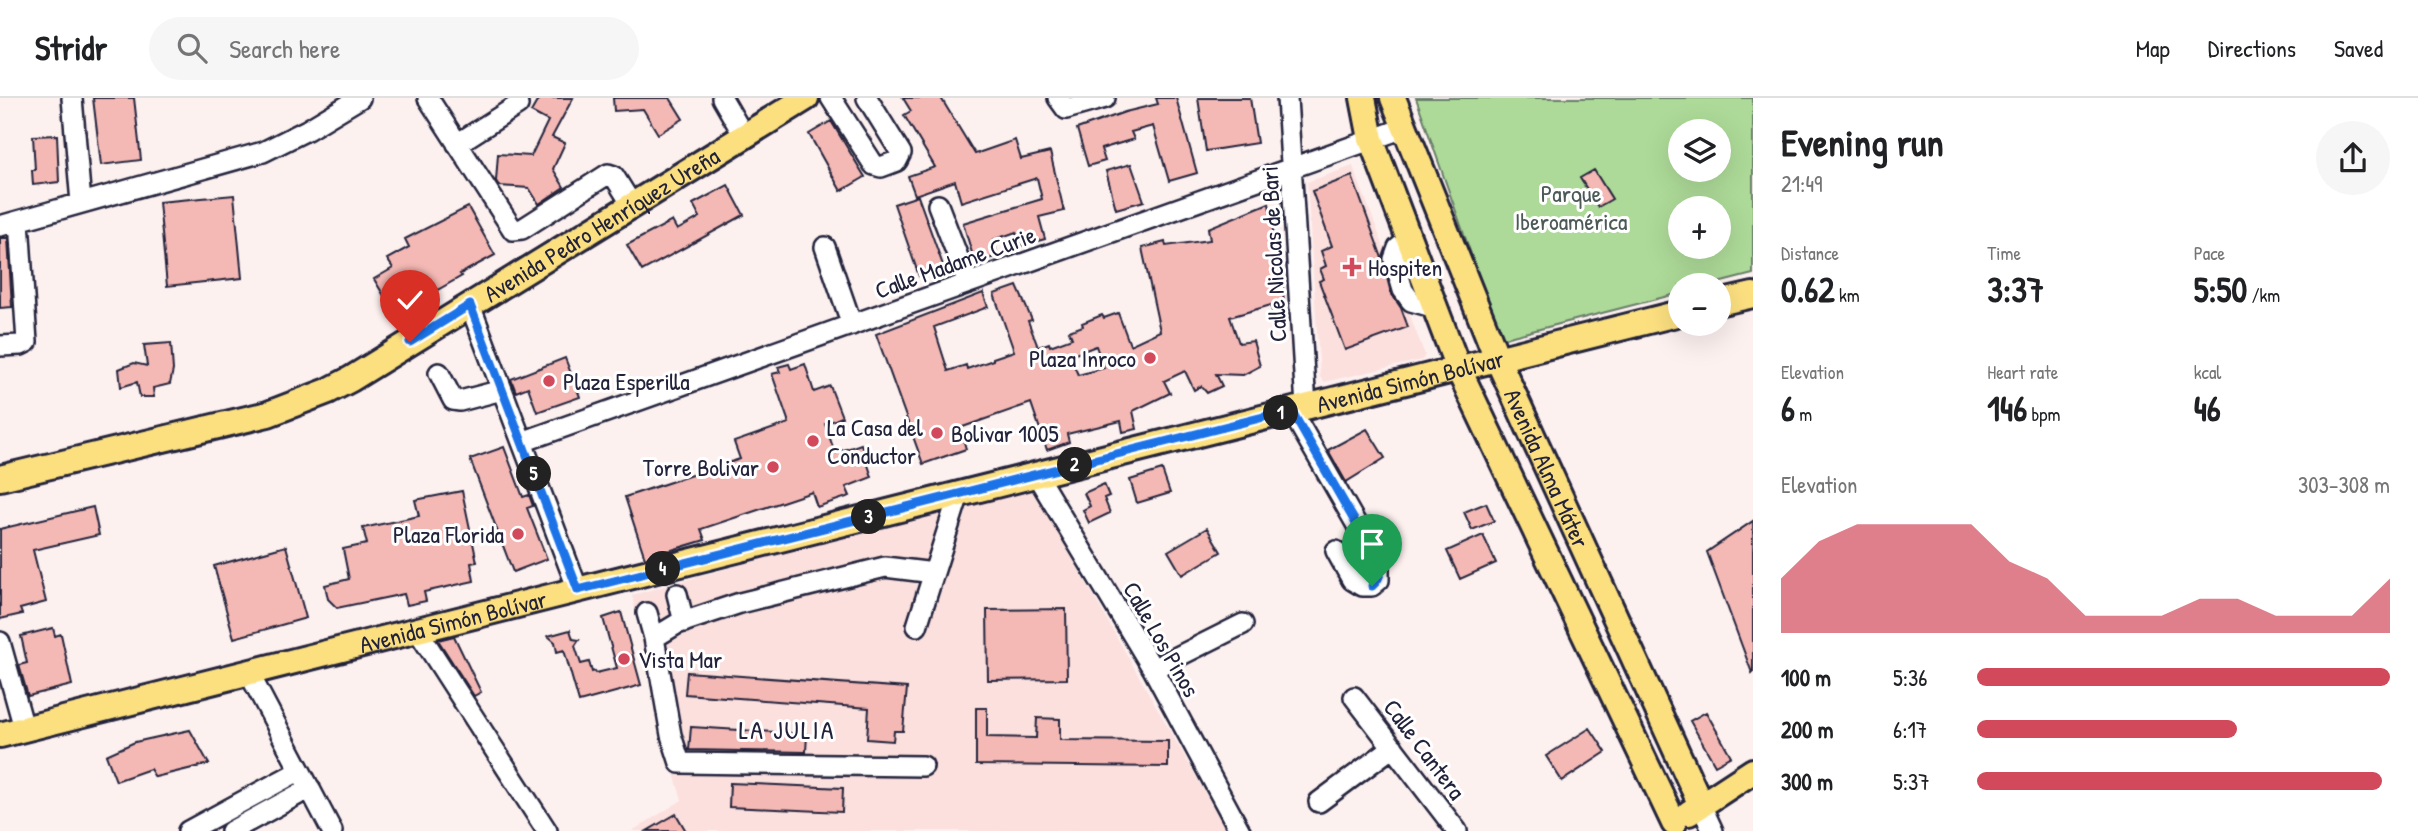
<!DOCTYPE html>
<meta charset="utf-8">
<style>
body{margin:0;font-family:"Patrick Hand",sans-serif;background:#f6f6f6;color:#202124;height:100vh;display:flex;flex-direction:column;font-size:26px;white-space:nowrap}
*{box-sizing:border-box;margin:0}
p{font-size:23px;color:#757577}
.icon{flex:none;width:38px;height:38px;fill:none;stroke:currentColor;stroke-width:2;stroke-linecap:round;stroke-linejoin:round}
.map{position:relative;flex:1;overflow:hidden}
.drawer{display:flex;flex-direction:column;background:#fff;width:665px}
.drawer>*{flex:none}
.controls{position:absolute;left:1668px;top:21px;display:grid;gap:14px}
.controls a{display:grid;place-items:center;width:63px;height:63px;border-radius:50%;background:#fff;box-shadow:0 7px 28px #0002;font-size:35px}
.pin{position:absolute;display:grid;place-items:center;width:60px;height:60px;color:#fff;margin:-72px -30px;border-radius:50% 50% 50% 0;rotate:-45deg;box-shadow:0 0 7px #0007}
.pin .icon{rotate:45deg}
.km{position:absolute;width:35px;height:35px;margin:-18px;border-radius:50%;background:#222;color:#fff;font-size:19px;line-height:35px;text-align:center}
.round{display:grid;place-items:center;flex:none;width:74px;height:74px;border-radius:37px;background:#f6f6f6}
.summary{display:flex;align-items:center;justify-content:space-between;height:119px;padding:0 28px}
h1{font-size:38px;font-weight:700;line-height:52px}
.figures{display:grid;grid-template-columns:repeat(3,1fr);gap:10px;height:119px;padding:7px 28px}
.figures div{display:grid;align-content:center}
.figures b{font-size:35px;font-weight:700}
.figures small{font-size:19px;font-weight:400}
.figures p{font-size:19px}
.chart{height:196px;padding:14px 28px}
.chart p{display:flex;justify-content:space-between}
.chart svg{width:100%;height:126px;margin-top:7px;fill:#d1495b;opacity:.7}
ul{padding:0 28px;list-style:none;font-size:23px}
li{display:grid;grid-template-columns:112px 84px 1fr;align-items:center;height:52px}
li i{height:18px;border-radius:9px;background:#d1495b}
header{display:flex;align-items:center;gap:42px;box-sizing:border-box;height:98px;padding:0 35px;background:#fff;border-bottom:2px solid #e0e0e0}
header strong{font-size:33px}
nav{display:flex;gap:38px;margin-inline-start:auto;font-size:24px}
.search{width:490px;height:63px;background:#f6f6f6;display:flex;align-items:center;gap:18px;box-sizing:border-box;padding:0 24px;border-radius:38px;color:#757577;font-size:26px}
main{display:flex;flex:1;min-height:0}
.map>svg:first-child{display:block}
.built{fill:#fbe0de}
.green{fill:#adda98;stroke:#687e6a;stroke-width:2;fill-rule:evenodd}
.building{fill:#f5b9b5;stroke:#22223b;stroke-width:2;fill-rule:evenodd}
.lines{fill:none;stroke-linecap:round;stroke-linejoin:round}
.minor-casing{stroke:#22223b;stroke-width:24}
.major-casing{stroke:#22223b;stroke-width:30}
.minor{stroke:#fff;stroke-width:19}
.major{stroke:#fce080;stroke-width:24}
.route-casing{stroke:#fff;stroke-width:14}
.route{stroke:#1a73e8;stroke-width:9}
.poi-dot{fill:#d1495b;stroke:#fff;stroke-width:2.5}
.labels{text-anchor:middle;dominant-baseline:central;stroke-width:6;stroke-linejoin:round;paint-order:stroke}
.park-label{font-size:24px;fill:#4c5957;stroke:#fff}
.street-label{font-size:24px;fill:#22223b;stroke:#fff}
.poi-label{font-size:24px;fill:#22223b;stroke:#fff;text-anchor:start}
.neighbourhood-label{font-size:26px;letter-spacing:2px;fill:#22223b;stroke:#fff}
</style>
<header>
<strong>Stridr</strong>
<div class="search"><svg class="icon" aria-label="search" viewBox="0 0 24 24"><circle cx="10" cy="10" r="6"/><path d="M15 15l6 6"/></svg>Search here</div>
<nav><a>Map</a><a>Directions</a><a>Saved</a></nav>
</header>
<main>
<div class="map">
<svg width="1753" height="733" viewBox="0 0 1753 733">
<rect width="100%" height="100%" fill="#fdf1f0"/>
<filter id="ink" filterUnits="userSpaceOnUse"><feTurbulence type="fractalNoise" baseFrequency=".0143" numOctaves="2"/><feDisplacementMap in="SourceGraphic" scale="14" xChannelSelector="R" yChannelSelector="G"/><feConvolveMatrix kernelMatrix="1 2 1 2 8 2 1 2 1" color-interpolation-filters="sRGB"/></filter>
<g filter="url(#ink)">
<path class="built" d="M1353 68 1425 257 1422 262 1324 284 1320 279 1307 84Z
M1030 386 1227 733H632L682 702 658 623 632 497Z"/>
<path class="green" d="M1416 0H1753V176L1710 187H1680V195L1501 241ZM1680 33H1718V72H1680ZM1680 110H1718V149H1680Z"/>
<path class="building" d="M93 0H134L141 62 101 67Z
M539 0H573L552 39 565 45 553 71 564 89 539 106 529 90 499 88 496 83 498 56 531 58 548 23 531 14Z
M613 0H670L683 21 658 36 643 11 614 13Z
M903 0H941L975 56 1015 42 1021 61 1050 54 1064 113 1039 119 1045 141 1020 148 1016 134 993 142 998 158 975 165 963 125 1042 101 1037 80 961 104 955 83 915 97 908 78 935 69 904 17 911 13Z
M1156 0H1176L1197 75 1169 83 1153 28 1131 34 1134 41 1101 51 1105 63 1088 68 1077 31 1125 14 1158 6Z
M1198 0H1250L1257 45 1206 53Z
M831 23 865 79 841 93 809 36Z
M57 37 59 84 33 87 32 72H35L33 38Z
M1131 66 1144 103 1116 111 1106 73Z
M1594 72 1612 101 1598 109 1580 80Z
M1352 78 1382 160 1391 195 1401 210 1408 229 1345 252 1319 183 1324 181 1320 171 1326 168 1321 153 1332 148 1312 93Z
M728 87 744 117 642 173 627 147 672 123 677 132 700 119 693 106Z
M234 97 242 180 167 188 159 104Z
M918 98 944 170 919 178 894 106Z
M1269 105 1279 174 1282 173 1284 209 1272 213 1271 207 1230 219 1239 245 1253 243 1260 268 1243 277 1216 276 1222 288 1207 295 1201 288 1194 292 1185 273 1164 283 1170 295 1133 313 1137 331 1123 334 1121 323 1067 336 1069 344 1047 352 1031 305 960 330 966 351 923 366 876 236 983 195 988 209 934 229 948 273 966 267 967 271 993 262V260L1014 253 994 196 1017 188 1032 222 1028 223 1038 249 1049 245 1050 248 1072 240 1069 233 1083 228 1082 225 1102 217 1104 220 1118 215 1130 247 1160 233 1142 150 1165 144 1166 148 1210 142 1208 130ZM1096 248 1104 270 1078 277 1070 258Z
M468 109 495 157 460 176 462 178 434 194 432 191 393 213 374 181 393 170 387 161 409 149 405 141Z
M0 140H8L12 209 0 210Z
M171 245 173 272 170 286 153 290 154 299H140L137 284 121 289 119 271 134 265 147 268 144 247Z
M565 260 580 299 537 314 528 289 516 294 511 281Z
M789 266 791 271 805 266 814 294 830 288 842 319 825 326 835 355 861 346 872 379 846 389 850 398 817 409 812 394 701 431 705 442 645 460 625 399 740 361 734 344 789 325 772 276 780 274 778 269Z
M1367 331 1385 360 1346 384 1328 352Z
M504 349 523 399 529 397 533 408 527 410 547 461 513 474 470 361Z
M1162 372 1170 395 1137 405 1130 382Z
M1104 386 1109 398 1104 400 1110 415 1089 425 1083 412 1090 408 1084 395Z
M462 393 477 464 471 465 474 483 424 494 426 503 407 507 404 496 337 510 328 501 325 487 349 481 343 451 367 446 363 430 419 418 415 402Z
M1486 405 1494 423 1472 432 1464 414Z
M93 409 99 437 33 452 46 504 20 511 22 516 0 521V431Z
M1753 423V574L1752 575 1707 454Z
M1207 430 1221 454 1182 477 1168 453Z
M1483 437 1496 465 1460 481 1447 453Z
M286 448 306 520 234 540 214 468Z
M1066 511 1067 581 988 582 987 512Z
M621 514 641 587 579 604 564 552 557 554 555 544 548 538 570 532 573 541 579 542 575 548 581 566 589 564 592 574 595 573 596 575 617 570 603 520Z
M53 530 55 538 61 536 72 587 28 598 19 567 27 565 21 538Z
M454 538 481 594 474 598 438 542Z
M687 574 907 590 903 633H894L893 643 867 641 869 610 685 596Z
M976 610H987V639L1036 640 1037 620 1060 621V642L1168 643V669L976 667Z
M1706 614 1731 658 1715 667 1690 623Z
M691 629 807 636 806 654 689 652Z
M1590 630 1606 654 1562 683 1546 658Z
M190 632 209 666 155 679 150 671 116 683 106 657 135 644Z
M730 685 843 690 842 714 729 709Z
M676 716 686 733H647Z"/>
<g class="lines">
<g class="minor-casing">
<path id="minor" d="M72 0 81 105
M428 0 513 132 522 131 608 76 614 78 632 107
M722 0 744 38
M831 0 874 67 881 69 897 63 901 55 867 0
M1058 0 1066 11 1105 0
M1287 0 1306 309
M457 46 518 7
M938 107 968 185
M0 128 263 54 307 32 360 0
M1409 141 1398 150 1394 161 1403 192 1411 203 1436 210
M825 149 852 227
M470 207 578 492
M0 248 21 247 27 244 19 123
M439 275 453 302 460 303 502 292
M1291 312 1374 457 1379 468V482L1372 488H1362L1352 482 1336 453
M522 344 1404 30
M1036 376 1153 571 1240 733
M677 496 684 524
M647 515 654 540
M917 528 959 396
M418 533 547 733
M0 544 24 630
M1153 571 1243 526
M249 575 332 733
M1354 599 1457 733
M923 668 680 665 671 637 654 540 677 526 740 505 885 469 934 475
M1319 704 1393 649
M1701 707 1713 733
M188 733 299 673
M231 733 310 690"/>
</g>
<g class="major-casing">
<g id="major">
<path d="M1363 0 1371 41 1458 270 1674 725"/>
<path id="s1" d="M1393 0 1497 260 1701 707"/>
<path d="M1718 205 1753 197"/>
<path id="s2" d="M0 380 268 316 328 293 351 281 806 0"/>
<path id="s3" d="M0 637 1680 215"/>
<path d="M1689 715 1753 673"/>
</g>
</g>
<use href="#minor" class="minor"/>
<use href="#major" class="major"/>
</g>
</g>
<g class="lines" filter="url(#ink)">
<g class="route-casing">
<path id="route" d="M410 244 470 207 578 492 1291 312 1374 457C1380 469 1384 478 1372 488"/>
</g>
<use href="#route" class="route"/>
</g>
<g class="poi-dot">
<path d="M1348.5 158.5h7v7h7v7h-7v7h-7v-7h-7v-7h7z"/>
<circle cx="1150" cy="260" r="7"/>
<circle cx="549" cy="283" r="7"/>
<circle cx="937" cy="335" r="7"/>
<circle cx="813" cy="343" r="7"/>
<circle cx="773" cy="369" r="7"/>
<circle cx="518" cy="436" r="7"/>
<circle cx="624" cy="561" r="7"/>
</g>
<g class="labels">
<g class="park-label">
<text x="1571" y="95">Parque<tspan x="1571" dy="28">Iberoamérica</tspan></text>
</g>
<g class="street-label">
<text stroke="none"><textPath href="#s2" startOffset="660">Avenida Pedro Henríquez Ureña</textPath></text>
<text transform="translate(1273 156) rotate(-93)">Calle Nicolas de Bari</text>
<text transform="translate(955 164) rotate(-20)">Calle Madame Curie</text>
<text stroke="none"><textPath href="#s3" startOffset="1454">Avenida Simón Bolívar</textPath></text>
<text stroke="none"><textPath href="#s1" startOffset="401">Avenida Alma Máter</textPath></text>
<text stroke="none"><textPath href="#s3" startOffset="467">Avenida Simón Bolívar</textPath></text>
<text transform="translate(1162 541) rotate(60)">Calle Los Pinos</text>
<text transform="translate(1425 651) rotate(53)">Calle Cantera</text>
</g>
<g class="poi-label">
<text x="1368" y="169">Hospiten</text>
<text x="1136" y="260" text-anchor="end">Plaza Inroco</text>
<text x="563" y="283">Plaza Esperilla</text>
<text x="827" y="329">La Casa del<tspan x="827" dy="28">Conductor</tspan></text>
<text x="951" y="335">Bolivar 1005</text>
<text x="759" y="369" text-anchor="end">Torre Bolivar</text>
<text x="504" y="436" text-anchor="end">Plaza Florida</text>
<text x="638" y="561">Vista Mar</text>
</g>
<g class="neighbourhood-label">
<text x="787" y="631">LA JULIA</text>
</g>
</g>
</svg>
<div class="controls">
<a><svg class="icon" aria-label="layers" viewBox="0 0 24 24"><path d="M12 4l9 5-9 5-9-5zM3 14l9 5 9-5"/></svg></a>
<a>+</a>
<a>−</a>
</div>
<div class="pin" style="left:1372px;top:488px;background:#1e9e55"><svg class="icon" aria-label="arrive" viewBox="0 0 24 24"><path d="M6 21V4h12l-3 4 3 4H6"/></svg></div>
<div class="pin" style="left:410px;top:244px;background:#d93025"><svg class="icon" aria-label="check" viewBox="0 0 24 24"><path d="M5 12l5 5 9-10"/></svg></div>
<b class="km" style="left:1281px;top:315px">1</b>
<b class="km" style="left:1075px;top:367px">2</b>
<b class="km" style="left:869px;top:419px">3</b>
<b class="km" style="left:663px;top:471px">4</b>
<b class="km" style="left:534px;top:376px">5</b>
</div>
<section class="drawer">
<div class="summary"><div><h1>Evening run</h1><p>21:49</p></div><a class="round"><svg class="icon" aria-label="share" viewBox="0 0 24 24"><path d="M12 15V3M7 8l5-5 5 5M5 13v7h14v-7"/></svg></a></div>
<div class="figures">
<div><p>Distance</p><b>0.62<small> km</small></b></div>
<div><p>Time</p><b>3:37</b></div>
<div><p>Pace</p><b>5:50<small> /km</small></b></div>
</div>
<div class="figures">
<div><p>Elevation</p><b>6<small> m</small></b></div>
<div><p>Heart rate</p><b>146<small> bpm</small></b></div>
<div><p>kcal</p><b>46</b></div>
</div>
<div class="chart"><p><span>Elevation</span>303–308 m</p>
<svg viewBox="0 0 160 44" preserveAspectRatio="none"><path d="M0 44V25L10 12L20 6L30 6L40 6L50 6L60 19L70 25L80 38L90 38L100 38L110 32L120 32L130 38L140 38L150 38L160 25V44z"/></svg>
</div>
<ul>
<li><b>100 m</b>5:36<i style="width:100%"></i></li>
<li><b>200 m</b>6:17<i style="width:63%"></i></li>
<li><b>300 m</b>5:37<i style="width:98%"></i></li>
</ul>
</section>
</main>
